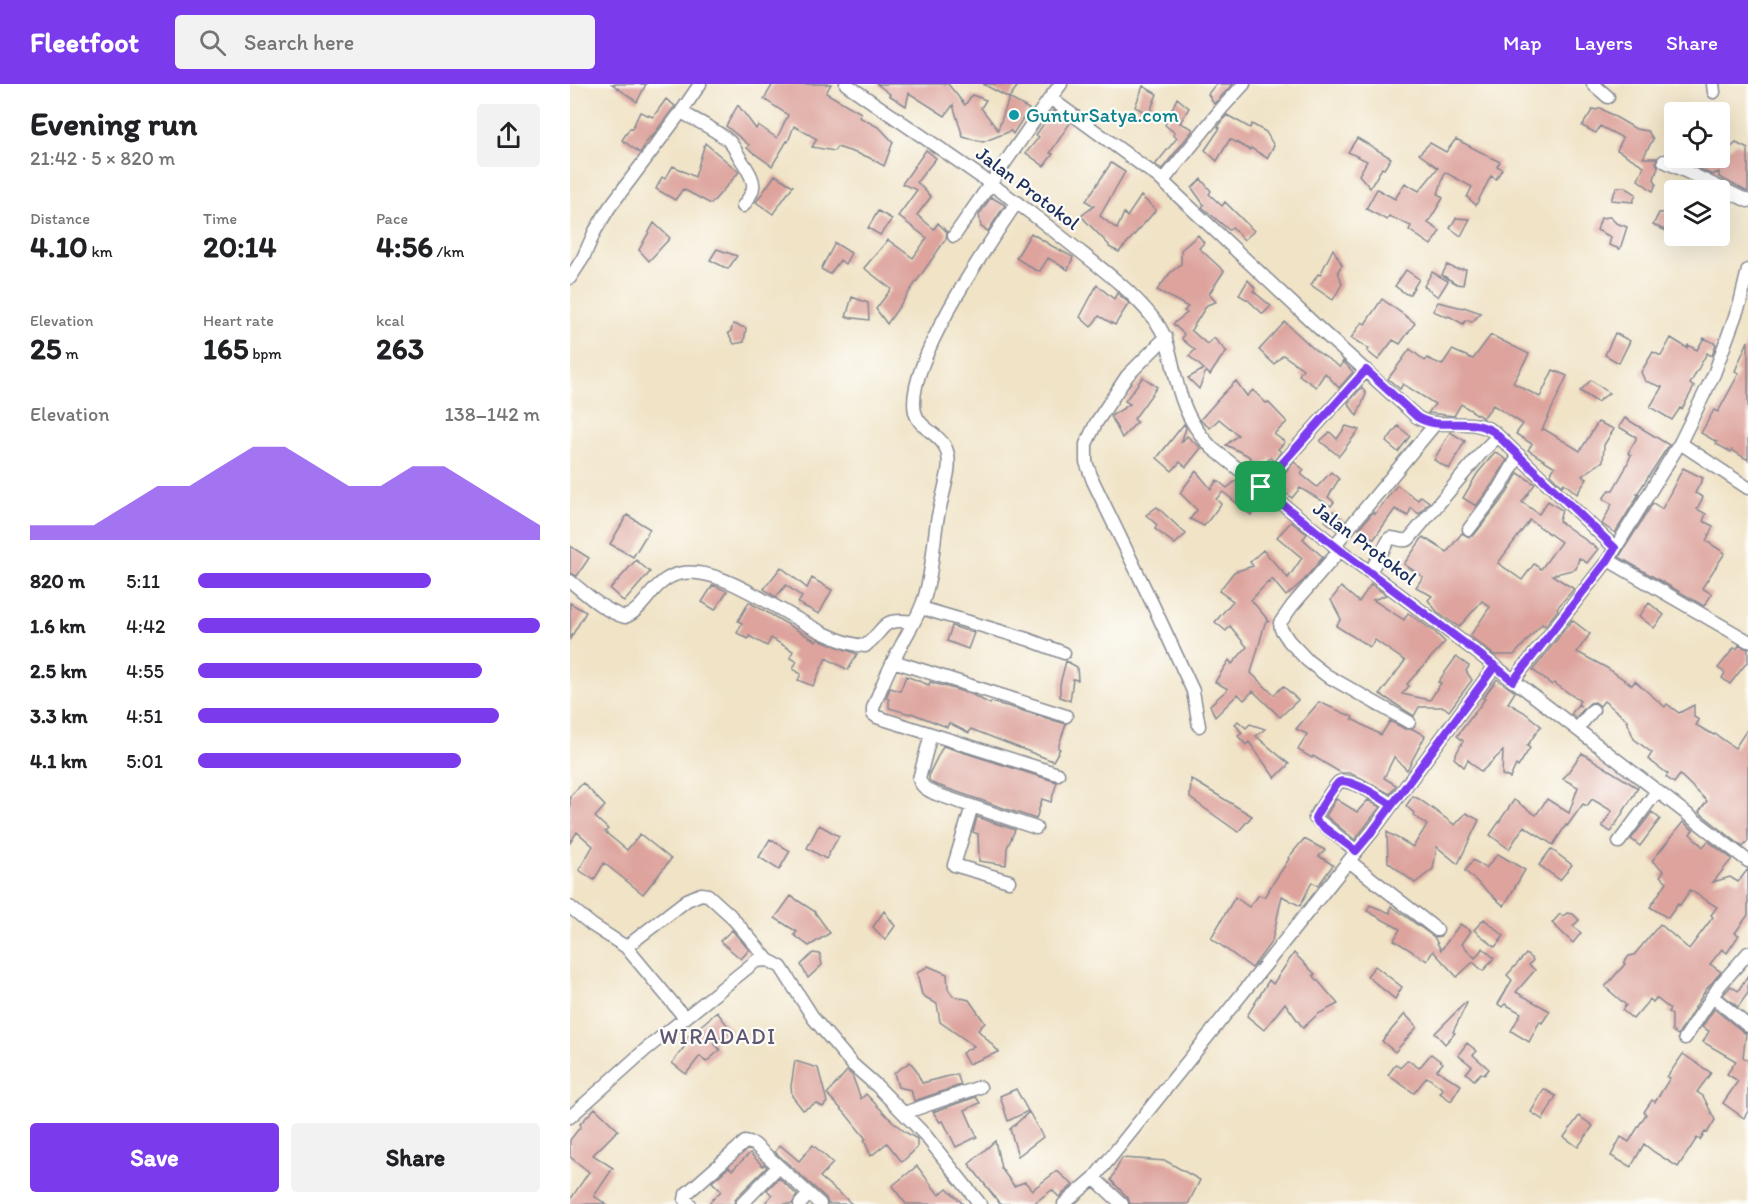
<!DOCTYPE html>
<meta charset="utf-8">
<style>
body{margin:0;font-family:Itim,sans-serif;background:#f2f2f2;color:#202124;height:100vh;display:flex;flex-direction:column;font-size:22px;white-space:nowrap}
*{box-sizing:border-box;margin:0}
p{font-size:20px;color:#757577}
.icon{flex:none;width:33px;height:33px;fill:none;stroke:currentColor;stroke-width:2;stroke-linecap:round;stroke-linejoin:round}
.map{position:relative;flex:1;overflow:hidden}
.side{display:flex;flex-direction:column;background:#fff;width:570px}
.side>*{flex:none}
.buttons{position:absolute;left:1094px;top:18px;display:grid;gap:12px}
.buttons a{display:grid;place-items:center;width:66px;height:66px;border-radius:6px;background:#fff;box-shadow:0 6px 24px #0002;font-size:30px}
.pin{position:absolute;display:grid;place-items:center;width:51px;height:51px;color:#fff;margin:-26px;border-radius:12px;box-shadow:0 3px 9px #0006}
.round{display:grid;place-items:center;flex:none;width:63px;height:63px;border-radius:6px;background:#f2f2f2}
.overview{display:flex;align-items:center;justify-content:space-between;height:102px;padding:0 30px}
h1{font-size:33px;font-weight:800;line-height:45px}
.metrics{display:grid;grid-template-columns:repeat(3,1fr);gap:9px;height:102px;padding:6px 30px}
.metrics div{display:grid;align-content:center}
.metrics b{font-size:30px;font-weight:800}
.metrics small{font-size:16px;font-weight:400}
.metrics p{font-size:16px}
.chart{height:168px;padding:12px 30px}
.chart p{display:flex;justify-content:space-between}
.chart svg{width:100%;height:108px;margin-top:6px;fill:#7c3aed;opacity:.7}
.action{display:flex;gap:12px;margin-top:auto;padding:12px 30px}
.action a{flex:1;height:69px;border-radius:6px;background:#7c3aed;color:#fff;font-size:24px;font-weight:800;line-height:69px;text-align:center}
.action a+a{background:#f2f2f2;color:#202124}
ul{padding:0 30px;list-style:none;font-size:20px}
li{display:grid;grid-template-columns:96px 72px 1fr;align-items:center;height:45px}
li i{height:15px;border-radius:8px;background:#7c3aed}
header{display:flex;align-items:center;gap:36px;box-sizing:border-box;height:84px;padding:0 30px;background:#7c3aed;color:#fff}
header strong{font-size:28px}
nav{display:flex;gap:33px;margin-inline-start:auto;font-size:21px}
.search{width:420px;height:54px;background:#f2f2f2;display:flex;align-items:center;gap:15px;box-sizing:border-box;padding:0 21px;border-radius:6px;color:#757577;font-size:22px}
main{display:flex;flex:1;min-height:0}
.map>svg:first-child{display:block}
.building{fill:#dda39c;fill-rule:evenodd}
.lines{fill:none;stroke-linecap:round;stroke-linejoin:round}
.minor-casing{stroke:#868992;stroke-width:15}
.minor{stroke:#fff;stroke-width:12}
.route-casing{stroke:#fff;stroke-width:12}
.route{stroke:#7c3aed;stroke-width:8}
.culture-dot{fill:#0f9aa8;stroke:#fdfcf7;stroke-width:2}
.labels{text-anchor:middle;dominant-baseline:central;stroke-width:4.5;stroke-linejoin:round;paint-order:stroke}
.culture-label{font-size:20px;fill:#0d838f;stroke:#fdfcf7;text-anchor:start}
.street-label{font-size:20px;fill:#1b2f5e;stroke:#fdfcf7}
.quarter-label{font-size:22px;letter-spacing:1.5px;fill:#5f5874;stroke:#fdfcf7}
</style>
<header>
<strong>Fleetfoot</strong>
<div class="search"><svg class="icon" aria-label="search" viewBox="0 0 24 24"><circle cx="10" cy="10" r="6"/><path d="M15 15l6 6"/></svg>Search here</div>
<nav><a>Map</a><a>Layers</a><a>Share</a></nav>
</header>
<main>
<section class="side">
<div class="overview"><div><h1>Evening run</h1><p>21:42 · 5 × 820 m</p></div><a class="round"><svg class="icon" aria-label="share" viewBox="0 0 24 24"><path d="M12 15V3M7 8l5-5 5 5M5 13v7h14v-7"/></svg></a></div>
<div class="metrics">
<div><p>Distance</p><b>4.10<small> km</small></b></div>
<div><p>Time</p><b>20:14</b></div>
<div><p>Pace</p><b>4:56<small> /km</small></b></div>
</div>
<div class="metrics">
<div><p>Elevation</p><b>25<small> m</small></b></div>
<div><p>Heart rate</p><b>165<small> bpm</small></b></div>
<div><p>kcal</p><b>263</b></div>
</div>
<div class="chart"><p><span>Elevation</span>138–142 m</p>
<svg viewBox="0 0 160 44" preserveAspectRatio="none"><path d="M0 44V38L10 38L20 38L30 30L40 22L50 22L60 14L70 6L80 6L90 14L100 22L110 22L120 14L130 14L140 22L150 30L160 38V44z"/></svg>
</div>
<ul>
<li><b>820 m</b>5:11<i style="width:68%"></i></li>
<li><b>1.6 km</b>4:42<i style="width:100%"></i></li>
<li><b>2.5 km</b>4:55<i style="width:83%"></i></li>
<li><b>3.3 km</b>4:51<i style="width:88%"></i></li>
<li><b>4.1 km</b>5:01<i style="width:77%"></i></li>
</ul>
<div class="action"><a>Save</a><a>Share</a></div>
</section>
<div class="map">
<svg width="1178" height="1120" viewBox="0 0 1178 1120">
<rect width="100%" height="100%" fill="#fdfcf7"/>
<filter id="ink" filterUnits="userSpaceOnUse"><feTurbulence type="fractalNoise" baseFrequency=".0167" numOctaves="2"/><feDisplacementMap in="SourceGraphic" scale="12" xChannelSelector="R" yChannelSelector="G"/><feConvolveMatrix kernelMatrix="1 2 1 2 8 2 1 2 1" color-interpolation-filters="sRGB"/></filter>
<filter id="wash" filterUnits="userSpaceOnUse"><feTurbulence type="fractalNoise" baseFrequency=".008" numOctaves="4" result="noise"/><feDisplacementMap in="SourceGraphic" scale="24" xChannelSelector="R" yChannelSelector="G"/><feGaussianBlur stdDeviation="1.35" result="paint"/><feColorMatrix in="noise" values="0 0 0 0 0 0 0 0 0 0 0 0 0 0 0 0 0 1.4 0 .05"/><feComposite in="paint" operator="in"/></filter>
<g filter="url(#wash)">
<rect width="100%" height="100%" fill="#f0e3c6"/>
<g id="blocks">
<path class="building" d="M42 0H76L67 18Z
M203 0H261L256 9 291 29 289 33 310 44 323 58 314 82 298 73 267 63 264 67 242 63 247 55 224 42 218 58 217 57 202 82 177 64 179 61 156 42 168 21 186 45 188 41 207 54 218 31 194 15Z
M307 0H378L395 21 402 11 416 16 411 24 428 46 439 14 459 25 443 50 441 47 413 58 393 53 383 21 375 32 339 9 336 22 319 11 320 10Z
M413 0H449L439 14Z
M646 0H663L644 20 638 10Z
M573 2 587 10 579 30 565 23Z
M607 14 619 24 610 39 621 44 623 46 592 85 585 81 607 54 603 51 605 49 595 41Z
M96 15 105 22 81 54 80 53 70 69 52 56 60 44 62 45 70 28 83 33Z
M1030 24 1066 45 1078 47 1083 55 1073 74H1087L1086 78 1088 83 1084 95 1086 100 1083 107 1068 96 1074 82 1047 66 1053 54 1030 42 1026 49 1012 42 1023 25 1027 26Z
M483 26 500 39 480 69 483 70 474 82 456 69 469 53 466 51Z
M657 31 680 44 682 40 696 48 704 62 697 74 681 64 680 66 660 55 647 77 635 66 650 44 648 43Z
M787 54 821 74 814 85 812 84 800 104 789 91 797 77 778 68Z
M886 55 930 78 927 82 932 85 926 95 921 92 906 121 897 113 902 103 875 88 868 110 873 114 858 139 870 147 861 161 839 146 841 142 819 132 817 136 796 125 807 105 825 115 835 99 849 107 868 84 849 70 860 59 876 68Z
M135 59 169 88 141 120 113 105 105 116 86 105 92 93 95 95 103 82 125 93Z
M1166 59 1178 65V108L1149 93V88L1142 91 1109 74H1149V60L1159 65Z
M356 66 366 74 347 98 361 113 347 131 364 145 368 139 377 148 376 155 317 240 306 225 321 205 294 184 318 156 343 174 357 154 328 132 347 106 332 100Z
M541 79 555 88 530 132 547 145 554 129 557 133 571 112 586 126 549 168 539 163V161L511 132 524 122 516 117Z
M205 91 223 102 203 130 186 118Z
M631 95 641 107 639 110 652 122 655 118 684 147 674 156 662 143 659 146 632 123 634 121 622 104Z
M1047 103H1055L1066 110 1063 118 1041 116Z
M421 113 435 121 418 147 411 143 409 131Z
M308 127 322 135 310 151 298 144Z
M1104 128V150L1083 141 1089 129Z
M1040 133 1046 139 1057 143 1050 165 1039 161 1041 153 1027 146 1031 134Z
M886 134 900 135 891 152 880 144Z
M84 139 100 154 79 177 69 166Z
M461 149 482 162 503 173 498 186 478 174 470 187 465 186 446 174Z
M628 151 634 159 629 164 654 187 639 210 646 218 637 221 621 246 637 260 644 254 657 268 651 274 640 291 636 287 629 305 618 294 634 285 619 272 625 266 612 255 614 250 603 240 617 229 614 227 618 223 587 206 600 189 611 180V166Z
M265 159 281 169 275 180 270 176 260 190 251 185Z
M147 165 167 172 158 185 140 176Z
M763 165 772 181 768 187 772 200 763 216 741 201 748 190 750 191Z
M877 181 886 185H896L893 201 887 200 872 191Z
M836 186 849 195 840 210H836L825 202Z
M862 188 878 197 868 213 854 202Z
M678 196 685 204 683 207 701 222 693 230 678 216 669 211Z
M527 201 544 215 547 209 559 219 545 241 529 232 521 243 510 233Z
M282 213 298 219 299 236 276 233Z
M812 215 845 239 830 260 823 256 808 276 797 267 799 265 781 254 792 238 795 240Z
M868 218 893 224 894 223 911 229 902 238 896 236 893 240 879 232 877 233 863 227Z
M715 238 745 266 770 283 773 277 783 288 769 304 755 289 746 303 729 291 733 285 713 271 704 280 689 266Z
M163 240 176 244 174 258 164 260 158 249 161 247Z
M1045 249 1060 257 1049 279 1035 271Z
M921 251 959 270 943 299 970 313 983 286 997 292 972 346 974 345 1010 367 1028 338 1044 345 1034 361 1033 377 1012 392 1017 395 1007 410 994 399 992 402 980 390 985 383 958 366 962 360 946 350 953 340 923 321 913 334 891 320 884 332 859 329H858L865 320 833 300 830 305 818 295 840 265 855 277 857 274 872 281 882 266 903 275Z
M1101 254 1117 264 1118 261 1127 266 1134 254 1146 260 1142 272 1137 269 1120 300 1124 303 1112 325 1110 324 1102 336 1080 323 1092 303 1075 297 1071 288 1083 268 1091 272Z
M1178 257V376L1162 366 1161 368 1146 360 1147 358 1131 349 1144 326 1148 328 1169 289 1165 287Z
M573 293 587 303 564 335 567 338 552 354 541 332 560 320 555 317Z
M1021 296 1039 309 1027 318 1010 307Z
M666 297 677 312 683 306 696 319 698 318 717 338 704 350 715 358 708 365 711 368 704 377 700 374 691 384 677 371 656 361 668 351 649 335 640 344 630 336 652 311Z
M792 303 796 310 787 332 778 319Z
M1055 334 1099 361 1067 410H1069L1045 449 1032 440 1042 420 1033 415 1039 406H1043L1055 385 1061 371 1058 369 1066 355V353L1049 343Z
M614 340 616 344 611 359 617 352 631 364 616 383 610 378 602 387 587 374Z
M776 342 789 346 769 372 750 357 760 348 767 355Z
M828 342 840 352 828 368 816 358Z
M880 348 895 357 879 385 864 376Z
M925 368 937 376 923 399 906 422 893 414 907 390Z
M724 378 734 386 731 390 747 403 761 388 769 395 758 413 764 418 761 422 730 404 722 414 707 402 712 396 710 394Z
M1113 384 1133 394 1125 409 1133 413 1127 425 1136 430 1133 437 1143 442 1136 457 1155 469 1132 504 1142 510 1134 522 1049 473 1083 419 1092 425Z
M626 387 641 405 647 396 657 404 668 395 694 418 681 431 653 408 646 415 651 420 634 442 620 435 627 426 610 409Z
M948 389 965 400 952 418 969 430 978 417 992 426 989 437 1028 465 1017 479 1009 474 1006 485 982 491 1004 505 987 524 988 526 975 542 972 540 944 571H924L900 552 920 523 912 517 889 543 868 529 858 516 862 512 846 503 853 493 834 480 853 453 877 468 892 449 899 453 905 450 937 409ZM960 436 991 458 971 485 964 480 952 496 928 479Z
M827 401 848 416 851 412 859 418 849 430 841 424 838 432 825 425 804 455 789 445 803 428 805 430Z
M587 423 616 450 605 460 585 445 587 441 576 431Z
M763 427 774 437 766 446 755 437Z
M57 431 80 445 63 473 40 460Z
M721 438 737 450 733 455 753 473 734 496 716 512 702 495 699 499 698 498 681 516 699 537 695 539 681 589 704 611 713 602 728 616 710 633 683 607 674 616 668 610 645 633 640 621 658 605 645 598 659 576 662 580 677 563 660 542 656 547 645 538 663 517 649 507 664 488 683 482 680 478 693 466 718 494 732 474 707 453Z
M0 462 19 474 7 492 0 489Z
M66 476 80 488 54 518 40 505Z
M211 483 237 504 242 494 262 506 249 530 228 519 232 513 216 501 206 513 194 505Z
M801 500 816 511 803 516 834 536 838 529 865 548 875 558 837 600 839 602 832 610 860 616 871 599 868 598 886 573 899 582 896 587 902 596 879 627 874 623H849L844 632 810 610 835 577 805 556 800 563 766 542 771 535 761 516 771 503 789 518Z
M143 501 157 507 145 526 132 518Z
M179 518 246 557 248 555 287 570 278 586 256 574 243 602 228 596 231 590 223 585 227 577 220 574 223 567 201 554 197 562 179 552 178 555 167 549 172 539 168 537Z
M0 519 16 528 0 555Z
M1079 519 1094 531 1084 544 1069 532Z
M1002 536 1020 550 1007 568 1037 584 1062 601 1065 597 1095 623 1097 620 1109 629 1124 621V633L1129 636 1126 641 1144 651 1145 650 1165 664 1178 644V757L1173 763 1129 728 1137 717 1110 691 1104 699 1096 693 1098 690 1078 675 1082 669 1064 655 1056 635 1034 617 1030 622 1025 618 1020 619 1006 633 1001 630 1008 621 1011 622 1008 620 1010 617 984 599 982 601 963 586Z
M382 542 404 549 398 565 377 557Z
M1169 561 1178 565V577L1160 600 1152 594 1155 589 1148 584 1164 564 1167 565Z
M496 577 507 583 508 596 503 595 500 617 490 613V600Z
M336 592 359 601 360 598 401 610 420 620 421 618 440 623 496 640 488 664 490 665 483 677 401 645 399 649 379 639 377 643 341 629 340 630 319 624V615L316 614 320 604 330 607Z
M927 595 945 608 938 619 954 628 971 642 957 662 960 664 948 683 946 681 940 694 932 691 933 667 911 688 898 676 894 683 884 674 893 657 887 652 915 615 913 614Z
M749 618 783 633 782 635 811 651 820 637 835 645H843L855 652 837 686 824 673 814 694 826 701 820 710 791 694 779 689H771L743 672 742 674 728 666 737 650 726 645Z
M668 637 676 644 680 640 695 645 686 652 719 680 705 694 679 658 676 661 668 652 672 649 665 640Z
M373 662 487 698 481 718 472 715 466 735 364 700 359 696V690Z
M1012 669 1068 704 1041 748 1032 742 1042 727 1022 715 1017 722 1013 720 997 742 996 741 983 761 954 742 939 765 920 751 944 716 966 731 977 715 999 729 1008 703 993 695Z
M621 695 682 732 668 748 620 714Z
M13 699 35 722 25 733 38 745 35 748 57 766 70 750 101 775 73 810 34 779 24 796 9 786 23 762 7 748 0 759V712Z
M843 712 849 715 885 741 896 729 909 736 888 780 867 763 863 785 845 799 818 778 817 748 843 763 857 741 843 731 844 729 836 722Z
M766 715 787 728 798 716 810 723 785 756 756 732Z
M1082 728 1090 735 1070 762 1061 755Z
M407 733 445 746 437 764 436 781 409 777 408 750 403 748Z
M1113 738 1123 746 1120 750 1133 763 1138 757 1162 775 1143 798 1160 793 1168 798 1178 785V831L1165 849 1169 851 1157 869 1152 865 1140 880 1151 888 1135 907 1108 951 1102 947V931L1098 928 1100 925 1086 914 1083 918 1080 915 1063 935 1052 926 1056 921 1035 903 1055 880 1054 879 1059 872 1064 871 1090 840 1119 865 1143 833 1141 831 1147 823 1120 806 1110 821 1108 820 1098 834 1080 823 1097 798 1090 792 1094 787 1082 777Z
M249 741 269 752 256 775 237 764Z
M200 755 220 767 209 786 189 773Z
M734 755 755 766 749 772 763 781 748 802 742 798 730 822 712 812 702 857 682 884 641 854 665 813 679 823 689 811 694 813 719 775 718 774Z
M981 765 1002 781 990 796 969 781Z
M928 770 955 786 934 822 895 787 903 776 916 784Z
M221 812 244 827 260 849 239 862 224 851 227 848 205 834Z
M800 821 820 829 821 822 831 829 864 853 871 866 890 840 901 847 892 860 905 874 913 864 924 874 913 887 903 878 887 893 863 867 857 877 824 856 830 845 797 827Z
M314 827 325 842 315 856 303 843Z
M997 829 1003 830 1009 836 1003 842 1011 849 1003 859 982 839 990 830 993 832Z
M914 835 934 852 925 863 904 846Z
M162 846 179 866 171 875 150 857Z
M243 869 250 870 252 881 238 894 231 881Z
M724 869 745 890 743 891 768 920 748 930 733 944 715 919 694 946 677 932 699 896 703 900Z
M956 870 963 876 959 881 965 886 946 908 980 927 972 939 970 937 959 958 941 947 951 929 935 920 932 923 928 920 942 896 937 891Z
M358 882 377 890 378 905 383 912 399 916 415 939 408 946 429 968 398 980 392 969 404 962 370 938 367 920 352 911 347 889Z
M805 882 832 903 825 915 797 892Z
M1178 891V909L1168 923 1153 911 1161 902 1168 907Z
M896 918 897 919 883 948 885 949 875 960 865 949Z
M1144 925 1176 950 1173 973 1178 977V1027L1174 1034 1153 1019 1168 997 1157 990 1166 977 1133 958 1139 947 1132 943Z
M147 928 161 946 144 959 150 966 136 978 130 972 116 990 102 979 118 958 115 955Z
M835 930 847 943 825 968 812 957Z
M897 959 907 967 903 971 919 985 914 991 911 989 904 996 896 989 902 982 888 971Z
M861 970 873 979 867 986 891 1001 881 1017 870 1009 873 1005 857 993 844 1009 818 991 826 980 830 984 838 976 849 984Z
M1113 970 1141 989 1127 1008 1133 1012 1145 1036 1137 1049 1135 1048 1130 1056 1127 1054 1108 1083 1084 1068 1074 1060 1061 1083 1041 1072 1051 1053 1059 1058 1076 1030 1074 1028 1082 1016 1085 1018 1100 994 1097 993Z
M225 977 248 984 257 1018 253 1023 246 1019 233 1026 222 1012 221 1002Z
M340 978 345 984 352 999 387 990 391 1001 344 1017 341 1006 328 1003 324 989Z
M277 987 282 991 291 1015 296 1010 318 1033 335 1048 347 1055V1064L332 1078 317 1059 301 1072 294 1056 296 1055 275 1029 257 1010Z
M446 1005 458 1027 438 1037 430 1012Z
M974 1005 986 1012 973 1036 961 1028Z
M406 1013 410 1019 395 1026 407 1053 386 1063 373 1037 370 1038 363 1028Z
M25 1024 48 1046 23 1071 43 1084 24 1112 36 1120H0V1116L19 1088 0 1073V1056L11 1042 10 1040Z
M459 1028 473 1053 448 1072 440 1045Z
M1009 1032 1023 1042 1008 1063 994 1053Z
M425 1057 431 1084 444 1102 455 1098 462 1106 487 1087 503 1101 489 1113 482 1106 463 1120H430L399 1080Z
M210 1061 229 1077 243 1061 263 1079 250 1093 282 1120H258L256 1114 205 1068Z
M180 1069 193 1082 194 1080 197 1083 166 1114 164 1120H138L151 1107 142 1098 159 1083 162 1086Z
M552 1074 596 1077 630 1096 618 1120H560L558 1114 541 1096Z
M347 1082 369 1111 377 1104 393 1120H336L322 1102Z
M209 1094 227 1111 222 1120H194L202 1111 197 1106Z"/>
</g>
</g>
<g filter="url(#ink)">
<use href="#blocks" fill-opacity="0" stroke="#868992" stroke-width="1.5"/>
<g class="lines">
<g class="minor-casing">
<path id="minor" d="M276 0C351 52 427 101 498 158 528 182 559 204 583 234 601 255 601 280 609 306 616 330 625 346 642 364L770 466 925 582 1178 777
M1023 0 1038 13
M1143 0 1144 8
M480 14 491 0
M111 28C127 37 145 45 159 57 165 64 169 73 174 80 186 99 187 104 173 122
M1094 77 1178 117
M593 97 652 24 674 0
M447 118C420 158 334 281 345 328 351 352 384 348 378 388 375 405 370 421 367 437 363 463 362 493 353 518 348 533 338 548 331 562 320 582 311 603 303 624V630L307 633 361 650 349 695C352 704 358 706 366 710L466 744
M384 152 480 14 588 93 754 249 847 333C871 348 899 331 924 348L1045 464
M0 194 13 174 25 147 39 124 111 28 130 0
M596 253 557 292 526 339 516 360V378L523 397 583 521 623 607 629 642
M1110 359 1178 404
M691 403 796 286
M899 445 930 404 949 371
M764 462 866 339
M770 466 722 522 710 539 711 545 719 557 738 577 756 591 839 638
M1038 476 1178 557
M800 488 820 454C827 453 832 459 839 455L912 368 928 352
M0 497C16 510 34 527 55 533 75 525 80 502 102 492 154 470 238 558 295 562 317 545 309 533 344 538
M351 524 457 555 494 569
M323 577 496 632
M943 597 1038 476 1110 359 1144 290 1170 219 1178 186
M1007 645 1023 626
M361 650 488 690
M402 722 384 781 439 797
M1049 758 1087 707
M786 767 745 734C747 729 765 701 769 698 779 693 813 715 822 721
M779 777 867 846
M0 823 22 841 56 863 115 934
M56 863 117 816 131 810 138 811 160 831 198 876
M1142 912 1178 942
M1115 954 1150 901 1178 869
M334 1029 410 1003
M0 1033 75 966 186 877 198 876 211 883 244 935 282 980 307 1002 355 1051 410 1120
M524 1094 552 1120
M120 1120 115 1116 116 1110 175 1058 184 1060 250 1120
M172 1120 208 1083
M230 1120 239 1110
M494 1120 524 1094 802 748 925 582"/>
</g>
<use href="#minor" class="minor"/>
</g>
</g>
<g class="lines" filter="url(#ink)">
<g class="route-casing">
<path id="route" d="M691 403 770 466 925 582 802 748 786 767 748 739 745 734C747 729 765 701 769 698 779 693 813 715 822 721L925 582 943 597 1038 476 1045 464 924 348C898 331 871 348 847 333L796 286 691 403"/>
</g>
<use href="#route" class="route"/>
</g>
<circle class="culture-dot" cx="444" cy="31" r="6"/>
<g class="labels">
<g class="culture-label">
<text x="456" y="31">GunturSatya.com</text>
</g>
<g class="street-label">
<text transform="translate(458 104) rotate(37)">Jalan Protokol</text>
<text transform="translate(795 459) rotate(37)">Jalan Protokol</text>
</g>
<g class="quarter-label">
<text x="148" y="952">WIRADADI</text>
</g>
</g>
</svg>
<div class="buttons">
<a><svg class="icon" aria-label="locate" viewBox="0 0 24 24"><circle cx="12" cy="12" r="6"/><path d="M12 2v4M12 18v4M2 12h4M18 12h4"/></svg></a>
<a><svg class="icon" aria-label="layers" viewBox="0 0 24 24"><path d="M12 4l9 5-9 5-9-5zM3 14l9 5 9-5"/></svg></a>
</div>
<div class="pin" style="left:691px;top:403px;background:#1e9e55"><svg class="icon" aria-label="arrive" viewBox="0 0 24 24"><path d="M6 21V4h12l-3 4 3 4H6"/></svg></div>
</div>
</main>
